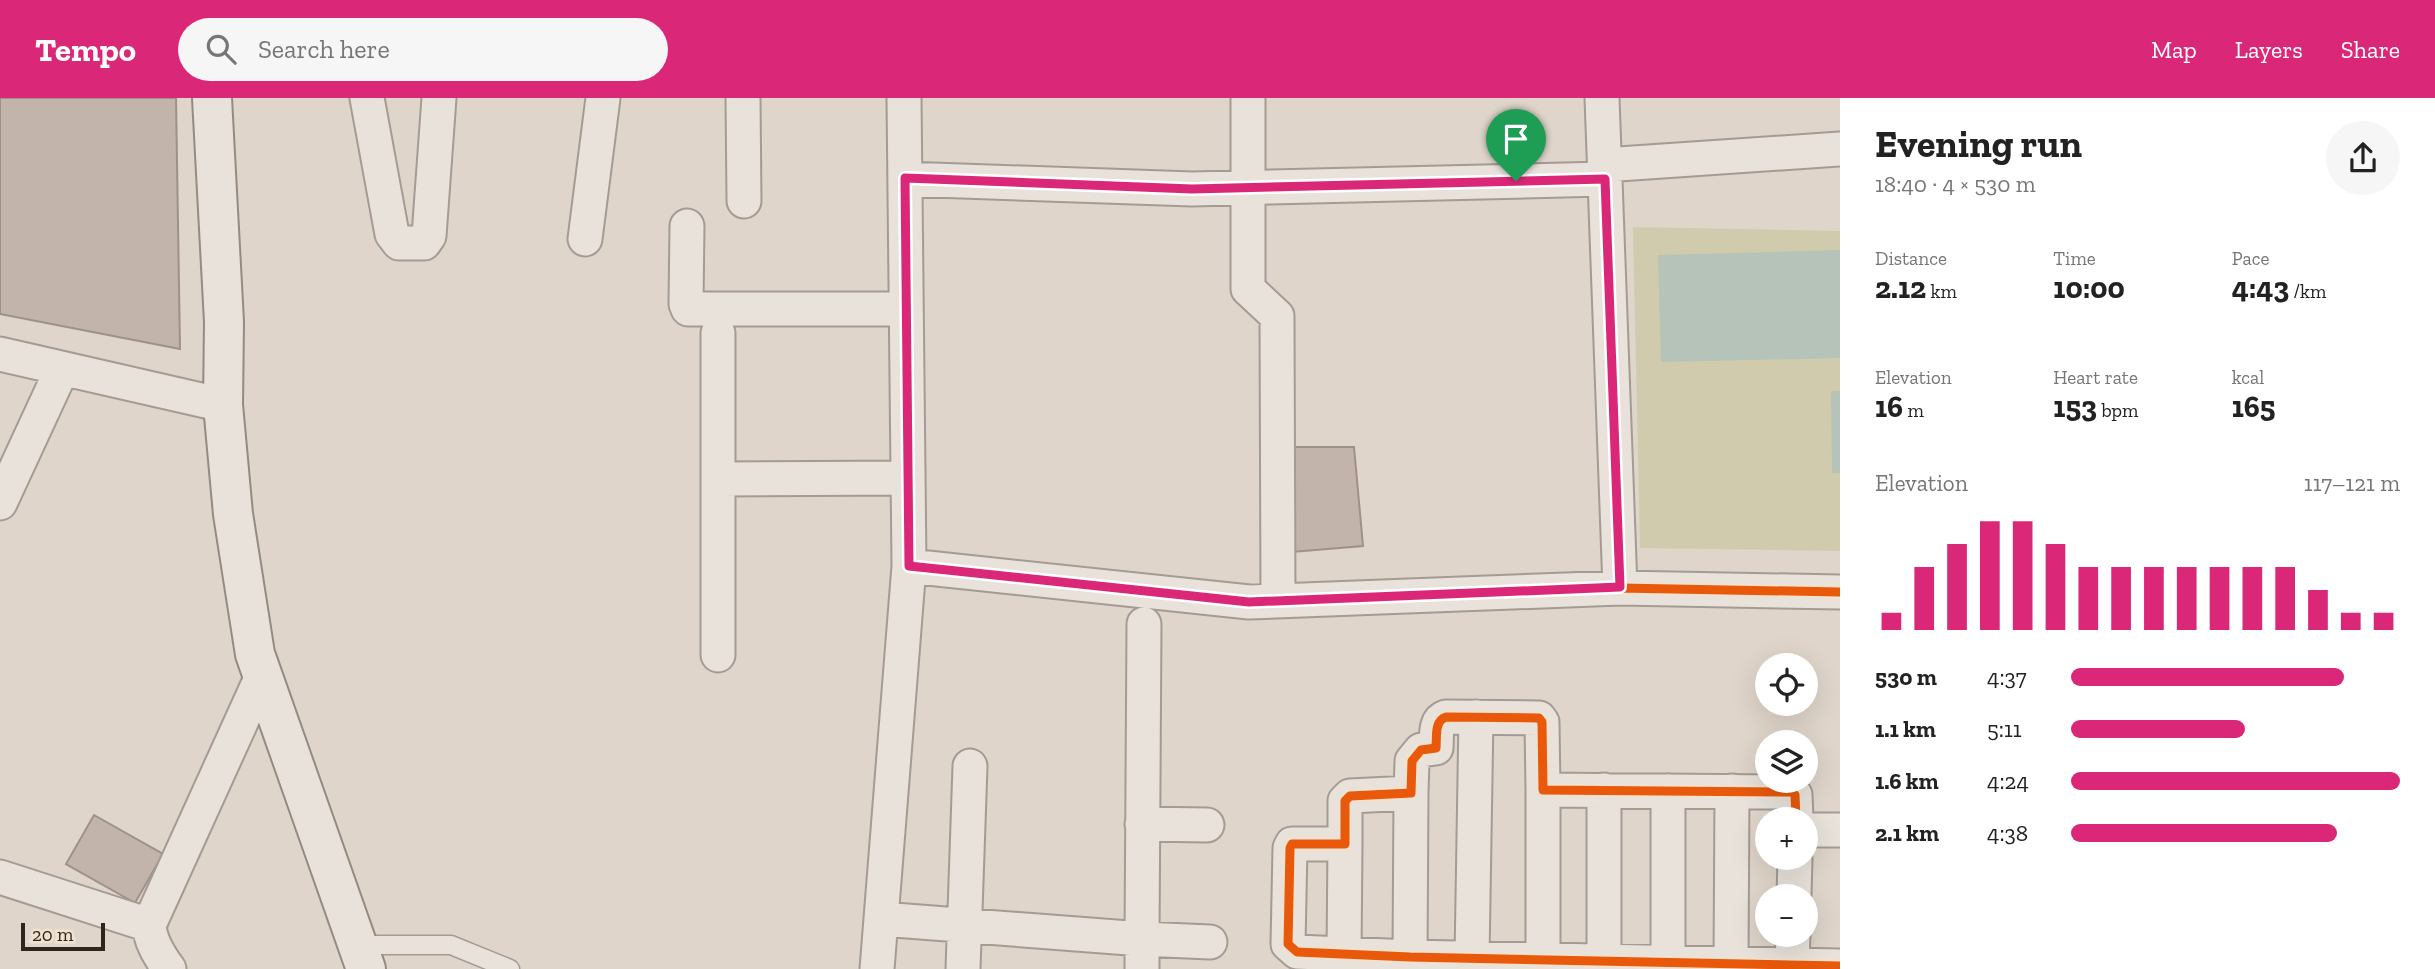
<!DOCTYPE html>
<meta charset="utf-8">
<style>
body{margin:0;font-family:"Zilla Slab",serif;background:#f6f6f6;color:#222;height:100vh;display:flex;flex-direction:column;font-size:26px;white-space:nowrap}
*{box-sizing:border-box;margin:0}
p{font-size:23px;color:#767676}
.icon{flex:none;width:38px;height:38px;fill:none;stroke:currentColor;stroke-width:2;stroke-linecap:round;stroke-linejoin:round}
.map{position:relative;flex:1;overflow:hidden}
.sheet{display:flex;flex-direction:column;background:#fff;width:595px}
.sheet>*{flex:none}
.buttons{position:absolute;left:1755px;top:555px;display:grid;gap:14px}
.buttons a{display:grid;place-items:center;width:63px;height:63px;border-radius:50%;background:#fff;box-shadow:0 7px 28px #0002;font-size:35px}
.scale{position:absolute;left:21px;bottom:18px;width:84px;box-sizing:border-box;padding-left:7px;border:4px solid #31241d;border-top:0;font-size:19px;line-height:24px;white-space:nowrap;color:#31241d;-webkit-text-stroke:5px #f1e2d0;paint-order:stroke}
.pin{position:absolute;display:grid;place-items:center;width:60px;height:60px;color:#fff;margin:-72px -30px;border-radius:50% 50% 50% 0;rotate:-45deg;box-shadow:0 0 7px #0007}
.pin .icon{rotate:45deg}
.round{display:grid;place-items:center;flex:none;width:74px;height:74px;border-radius:37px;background:#f6f6f6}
.head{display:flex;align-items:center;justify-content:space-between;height:119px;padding:0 35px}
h1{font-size:38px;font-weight:700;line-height:52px}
.figures{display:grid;grid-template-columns:repeat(3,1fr);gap:10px;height:119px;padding:7px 35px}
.figures div{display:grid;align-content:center}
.figures b{font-size:30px;font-weight:700}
.figures small{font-size:19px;font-weight:400}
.figures p{font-size:19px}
.chart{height:196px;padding:14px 35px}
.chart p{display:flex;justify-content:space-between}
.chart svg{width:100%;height:126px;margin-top:7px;stroke:#db2777;stroke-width:6}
ul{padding:0 35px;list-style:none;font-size:23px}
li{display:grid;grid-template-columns:112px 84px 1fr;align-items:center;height:52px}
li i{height:18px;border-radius:9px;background:#db2777}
header{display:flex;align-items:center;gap:42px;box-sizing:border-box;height:98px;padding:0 35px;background:#db2777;color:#fff}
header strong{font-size:33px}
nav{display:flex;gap:38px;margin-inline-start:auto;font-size:24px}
.search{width:490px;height:63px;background:#f6f6f6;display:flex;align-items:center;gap:18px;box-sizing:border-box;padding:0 24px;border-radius:38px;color:#767676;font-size:26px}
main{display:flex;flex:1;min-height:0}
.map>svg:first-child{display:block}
.green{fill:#d1cbae}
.water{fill:#b5c3b8}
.building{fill:#c2b3ab;stroke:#9e918a;stroke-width:2}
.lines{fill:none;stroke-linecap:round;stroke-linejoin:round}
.lane-casing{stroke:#a49b94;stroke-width:21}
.street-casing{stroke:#a49b94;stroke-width:37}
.secondary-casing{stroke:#948b83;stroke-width:42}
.lane{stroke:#e8e2db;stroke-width:18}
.street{stroke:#e8e2db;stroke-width:33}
.secondary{stroke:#e8e2db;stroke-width:38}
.cycleway-casing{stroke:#f1e2d0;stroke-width:13}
.cycleway{stroke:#e8590c;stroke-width:9}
.route-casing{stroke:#fff;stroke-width:14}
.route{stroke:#db2777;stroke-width:9}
</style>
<header>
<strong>Tempo</strong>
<div class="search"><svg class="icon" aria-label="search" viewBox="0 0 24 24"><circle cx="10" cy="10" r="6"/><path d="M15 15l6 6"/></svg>Search here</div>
<nav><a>Map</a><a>Layers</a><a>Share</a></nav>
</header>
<main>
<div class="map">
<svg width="1840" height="871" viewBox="0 0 1840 871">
<rect width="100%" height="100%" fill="#dfd5ca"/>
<path class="green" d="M1633 129 1840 133V453L1640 450Z"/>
<path class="water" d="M1840 152V260L1661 264 1658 157Z
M1831 293H1840V375H1832Z"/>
<path class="building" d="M0 0H176L180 251 0 216Z
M1294 349H1354L1363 448 1292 454Z
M94 717 163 756 135 805 66 766Z"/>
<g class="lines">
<g class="lane-casing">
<path id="lane" d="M358 847H451L510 871"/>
</g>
<g class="street-casing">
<path id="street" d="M367 0 392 136 399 145H424L429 138 439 0
M743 0 744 103
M1248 0V191L1277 218 1278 503
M1602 0 1620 490
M1604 67 1840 51
M905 81 1192 91 1605 81
M687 128 686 206 688 211H906
M585 141 603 0
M0 256 223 307
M719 381 908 380
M0 405 62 271
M909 468 1249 504 1620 490 1840 494
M718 557V235
M1796 721 1795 697 1792 694 1543 692 1542 624 1539 620 1446 619C1434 623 1437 639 1436 650L1421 652 1412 663 1411 695 1350 698 1345 703V746H1292L1290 750 1288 846 1297 854 1410 859 1840 868
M1142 726 1207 727
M1806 732H1840
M0 779 149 827
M1794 798 1795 760
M881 821 1142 841 1144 526
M1344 857 1345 746
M1410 859 1411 695
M1472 860 1476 619
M1543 862V692
M1604 863V692
M1668 864V693
M1731 866 1732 693
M1792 867 1793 836
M169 871C160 859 150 842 149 827L262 578
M877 871 909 468 904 0
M963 871 970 668
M1142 871V841L1210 844"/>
</g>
<g class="secondary-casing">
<path id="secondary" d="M212 0 224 224 223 307 233 416 255 556 366 871"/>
</g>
<use href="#lane" class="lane"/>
<use href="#street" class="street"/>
<use href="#secondary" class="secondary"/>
<g class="cycleway-casing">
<path id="cycleway" d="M909 468 1249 504 1620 490 1840 494
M1796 721 1795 697 1792 694 1543 692 1542 624 1539 620 1446 619C1434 623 1437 639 1436 650L1421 652 1412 663 1411 695 1350 698 1345 703V746H1292L1290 750 1288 846 1297 854 1410 859 1840 868"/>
</g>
<use href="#cycleway" class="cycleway"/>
</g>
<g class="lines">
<g class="route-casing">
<path id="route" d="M905 80 1192 91 1605 81 1620 489 1249 504 909 468Z"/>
</g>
<use href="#route" class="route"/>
</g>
</svg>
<div class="buttons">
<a><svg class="icon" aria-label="locate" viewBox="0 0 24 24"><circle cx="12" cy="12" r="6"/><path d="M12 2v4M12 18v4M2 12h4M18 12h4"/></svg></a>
<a><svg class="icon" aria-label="layers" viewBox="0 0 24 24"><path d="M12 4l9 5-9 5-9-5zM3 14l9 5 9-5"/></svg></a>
<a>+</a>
<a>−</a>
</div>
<div class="scale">20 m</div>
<div class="pin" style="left:1516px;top:83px;background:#1e9e55"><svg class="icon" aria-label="arrive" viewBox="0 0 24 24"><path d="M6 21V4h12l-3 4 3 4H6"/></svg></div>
</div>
<section class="sheet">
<div class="head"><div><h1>Evening run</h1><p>18:40 · 4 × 530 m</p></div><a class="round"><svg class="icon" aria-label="share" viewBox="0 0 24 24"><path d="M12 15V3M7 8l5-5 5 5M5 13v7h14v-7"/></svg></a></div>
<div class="figures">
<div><p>Distance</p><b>2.12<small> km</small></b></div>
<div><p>Time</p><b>10:00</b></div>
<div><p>Pace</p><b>4:43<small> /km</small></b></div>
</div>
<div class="figures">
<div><p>Elevation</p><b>16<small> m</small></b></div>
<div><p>Heart rate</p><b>153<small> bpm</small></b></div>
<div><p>kcal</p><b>165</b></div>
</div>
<div class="chart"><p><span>Elevation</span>117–121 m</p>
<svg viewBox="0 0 160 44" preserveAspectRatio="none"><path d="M5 44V38M15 44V22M25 44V14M35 44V6M45 44V6M55 44V14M65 44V22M75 44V22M85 44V22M95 44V22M105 44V22M115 44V22M125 44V22M135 44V30M145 44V38M155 44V38"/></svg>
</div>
<ul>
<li><b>530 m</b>4:37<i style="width:83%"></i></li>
<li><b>1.1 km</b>5:11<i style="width:53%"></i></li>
<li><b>1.6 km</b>4:24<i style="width:100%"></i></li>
<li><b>2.1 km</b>4:38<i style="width:81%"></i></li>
</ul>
</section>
</main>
